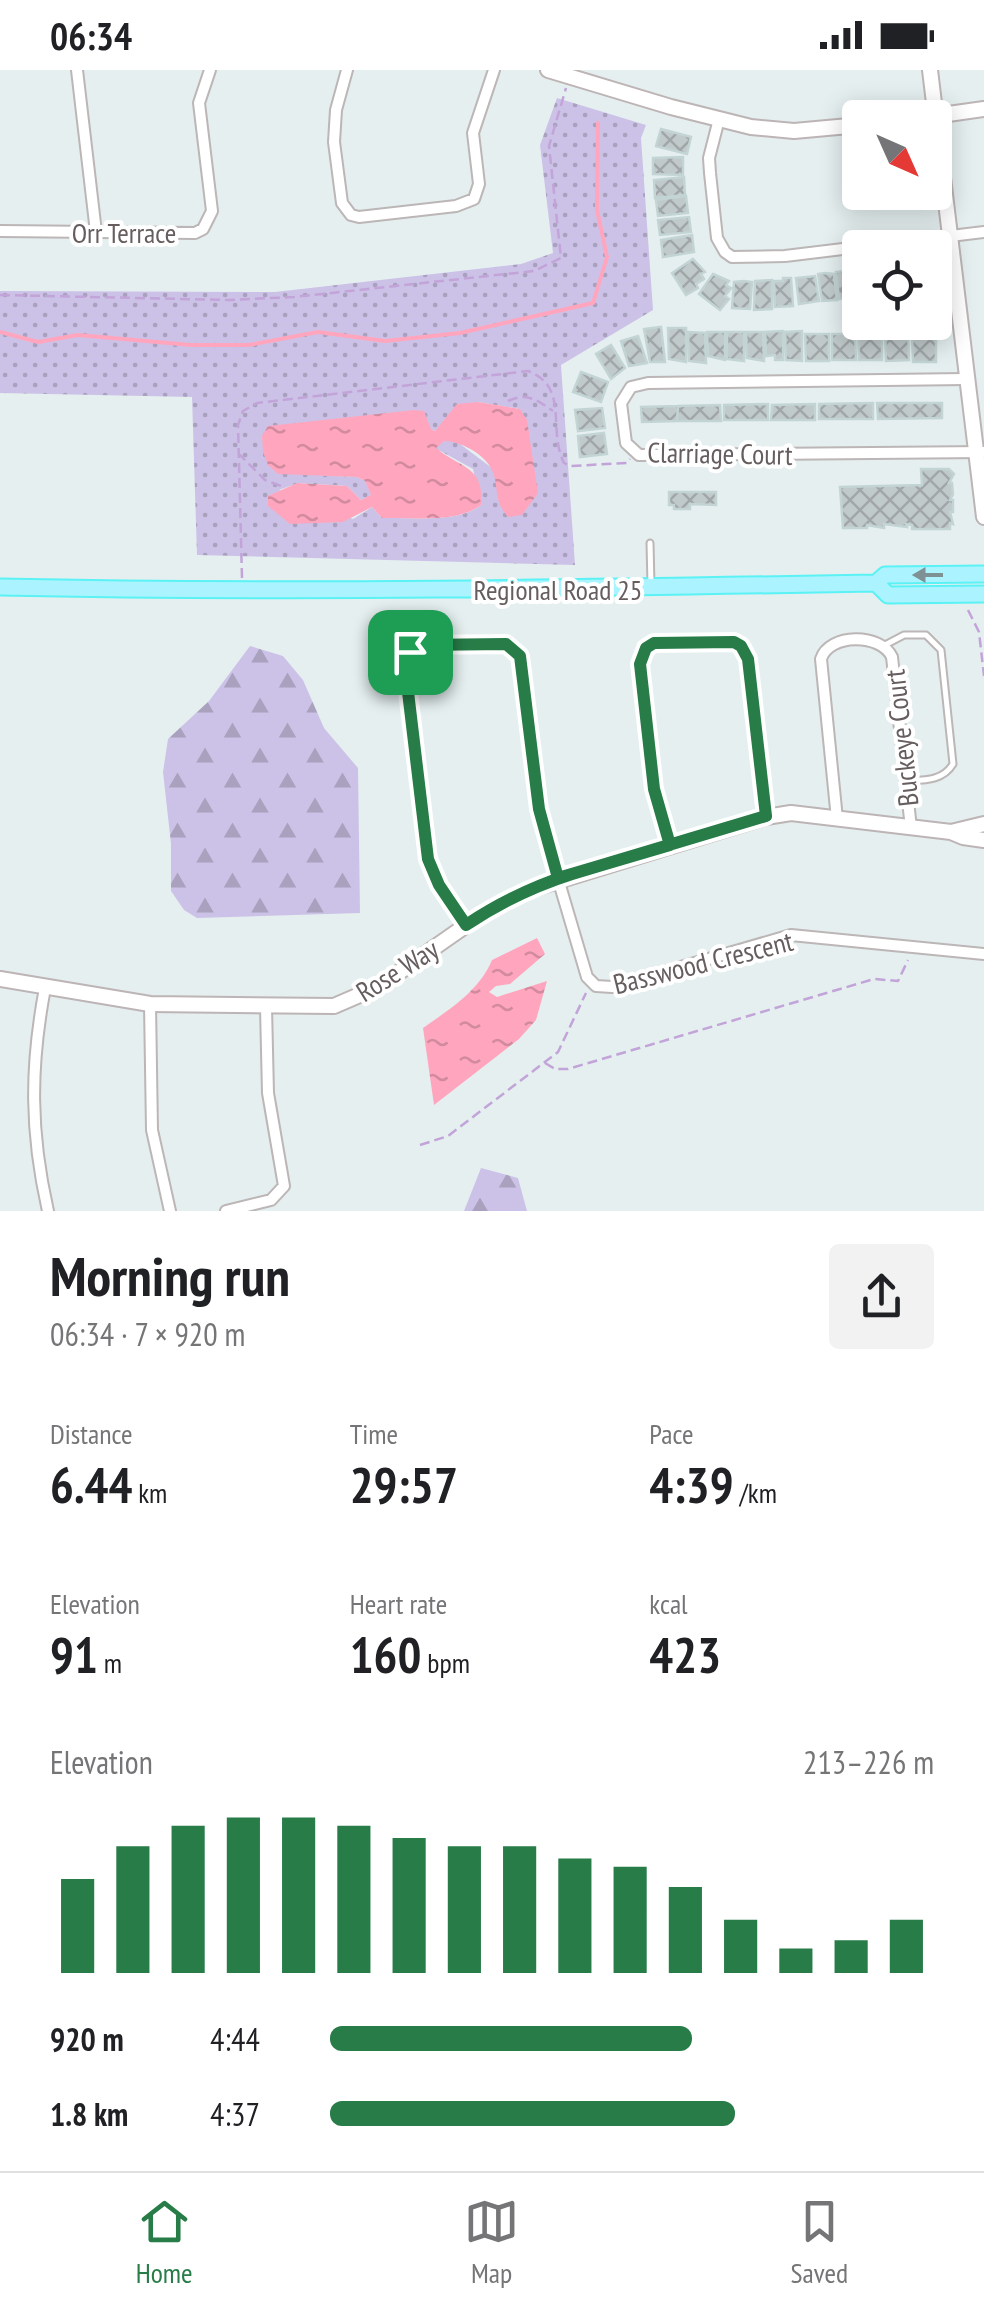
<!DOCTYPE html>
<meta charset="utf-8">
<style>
body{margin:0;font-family:"PT Sans Narrow",sans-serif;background:#f2f2f2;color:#202124;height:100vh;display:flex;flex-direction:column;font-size:38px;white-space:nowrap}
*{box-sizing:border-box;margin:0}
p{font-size:32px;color:#757577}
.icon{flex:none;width:55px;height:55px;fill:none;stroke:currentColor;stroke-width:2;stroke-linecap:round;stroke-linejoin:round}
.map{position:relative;height:1141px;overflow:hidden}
.side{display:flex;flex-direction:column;background:#fff;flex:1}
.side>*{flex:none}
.needle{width:65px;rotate:135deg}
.tools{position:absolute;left:842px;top:30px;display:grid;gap:20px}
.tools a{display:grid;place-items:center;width:110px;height:110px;border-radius:10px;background:#fff;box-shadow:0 5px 25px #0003;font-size:50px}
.pin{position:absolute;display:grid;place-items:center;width:85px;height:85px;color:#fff;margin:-42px;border-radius:20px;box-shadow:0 5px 15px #0006}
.round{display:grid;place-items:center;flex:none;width:105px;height:105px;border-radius:10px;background:#f2f2f2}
.summary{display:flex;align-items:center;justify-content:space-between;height:170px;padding:0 50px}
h1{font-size:55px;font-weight:700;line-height:75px}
.figures{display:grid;grid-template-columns:repeat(3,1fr);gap:15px;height:170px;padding:10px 50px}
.figures div{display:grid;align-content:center}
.figures b{font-size:50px;font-weight:700}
.figures small{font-size:28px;font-weight:400}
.figures p{font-size:28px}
.chart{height:280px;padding:20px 50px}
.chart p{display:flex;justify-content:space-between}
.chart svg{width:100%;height:180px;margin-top:10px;stroke:#277c48;stroke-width:6}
ul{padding:0 50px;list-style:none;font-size:32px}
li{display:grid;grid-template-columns:160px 120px 1fr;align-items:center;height:75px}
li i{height:25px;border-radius:12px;background:#277c48}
.status{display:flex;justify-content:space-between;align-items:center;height:70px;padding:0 50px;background:#fff;direction:ltr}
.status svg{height:28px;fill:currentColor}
.tabs{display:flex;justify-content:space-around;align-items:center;height:140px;border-top:2px solid #e0e0e0;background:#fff;font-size:28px;color:#757577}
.tabs a{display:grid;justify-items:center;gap:5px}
.tabs .on{color:#277c48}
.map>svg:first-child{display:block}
.grass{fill:url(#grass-dots);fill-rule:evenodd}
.forest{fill:url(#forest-firs)}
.water{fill:url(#water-ripples)}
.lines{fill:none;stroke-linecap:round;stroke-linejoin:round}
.stream{stroke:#ffa6be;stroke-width:4}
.building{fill:url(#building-cross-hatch);stroke:#c3d4d4;stroke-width:2.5}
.lane-casing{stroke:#bcb6b6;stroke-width:9}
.street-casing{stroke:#bcb6b6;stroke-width:14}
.secondary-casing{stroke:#bdb4b5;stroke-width:18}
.primary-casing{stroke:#5af2f4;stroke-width:19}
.path{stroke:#c2a4d9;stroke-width:2.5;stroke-dasharray:10 5;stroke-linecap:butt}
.lane{stroke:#fff;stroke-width:5}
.street{stroke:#fff;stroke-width:10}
.secondary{stroke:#fff;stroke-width:14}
.primary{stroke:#abf4ff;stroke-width:15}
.oneway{fill:#7e9296}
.route-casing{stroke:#fff;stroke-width:20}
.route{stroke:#277c48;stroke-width:12}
.labels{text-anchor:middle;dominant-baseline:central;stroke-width:8;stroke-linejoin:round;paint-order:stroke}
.street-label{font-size:28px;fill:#665d5e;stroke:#fff}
</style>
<div class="status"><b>06:34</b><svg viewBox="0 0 49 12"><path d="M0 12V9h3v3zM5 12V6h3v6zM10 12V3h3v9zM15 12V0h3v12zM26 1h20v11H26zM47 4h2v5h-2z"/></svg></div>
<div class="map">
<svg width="984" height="1141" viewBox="0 0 984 1141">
<defs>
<pattern id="grass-dots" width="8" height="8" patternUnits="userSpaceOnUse" patternTransform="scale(2.5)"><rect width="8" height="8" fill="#ccc2e7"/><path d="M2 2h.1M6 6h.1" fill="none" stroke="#a9a1be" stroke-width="1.8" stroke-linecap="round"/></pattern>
<pattern id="forest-firs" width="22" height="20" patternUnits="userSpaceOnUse" patternTransform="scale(2.5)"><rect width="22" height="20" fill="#ccc2e7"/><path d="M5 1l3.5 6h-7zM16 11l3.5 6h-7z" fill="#a9a1be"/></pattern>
<pattern id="water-ripples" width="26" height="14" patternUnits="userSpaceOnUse" patternTransform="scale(2.5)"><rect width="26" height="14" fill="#ffa6be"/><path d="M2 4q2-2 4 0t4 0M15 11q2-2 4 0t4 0" fill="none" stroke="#d28a9e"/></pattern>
<pattern id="building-cross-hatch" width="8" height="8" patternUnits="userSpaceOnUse" patternTransform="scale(2.5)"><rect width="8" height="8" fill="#c1cacb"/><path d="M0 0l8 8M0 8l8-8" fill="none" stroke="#a1a7a8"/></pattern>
</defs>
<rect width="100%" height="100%" fill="#e5eff0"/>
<path class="grass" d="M557 28 646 55 641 68 653 240 561 295 575 495 197 485 192 327 0 323V221L275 222 521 194 553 183 540 75ZM478 332 519 339 492 398 456 371 444 370 435 378 473 399 481 435C457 454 412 447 382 448L372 437 353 449 279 420 298 413 347 416 361 430 372 425 365 411 357 407 278 403 431 359 435 361Z"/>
<path class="forest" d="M250 576 283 586 303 610 324 658 358 698 360 843 197 848 184 840 171 821V774L163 702 168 669 209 631Z
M481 1098 518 1108 527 1141H464Z"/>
<path class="water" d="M478 332 520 339 527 350 538 423 522 445 508 447C492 428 500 418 492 400 485 384 460 371 444 371L436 378C460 398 485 396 481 435 456 454 412 447 382 448L372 437 343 452 290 454 268 436V426L297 413 347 416 361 430 371 425 365 411 357 407 278 404 268 395 263 382 262 366 268 356 414 340 424 341 431 359 435 361 457 334Z
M537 868 545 884 510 914 496 916 489 922 497 927 547 911 536 950 519 969 434 1035 423 958C450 939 479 921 492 890Z"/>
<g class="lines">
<path class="stream" d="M0 262 38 272 78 265 191 275H249L318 262 385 271 460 263 593 233 607 187 597 140 598 53"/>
</g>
<path class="building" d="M661 59 691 67 687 84 656 76Z
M683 87V105L653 104V88Z
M684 107 685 125 655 128 654 110Z
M686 126 688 143 658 146 656 130Z
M689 147 691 162 660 165 658 150Z
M692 165 694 182 663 187 661 170Z
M693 189 705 202 701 204 704 209 696 214 698 218 686 225 672 203Z
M852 200 855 227 839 229 836 202Z
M825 203 834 204 837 230 822 231 818 204Z
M713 204 729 211 726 215 731 218 725 226 729 229 720 240 699 224Z
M815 206 819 231 799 234 796 208Z
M783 208H791L793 236 775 237 774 211H783Z
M772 210V239L754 240 755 211Z
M744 211 752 212 750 239 732 238 734 212Z
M661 257 665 292H650L644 259Z
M668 258H686V292L669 289Z
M783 261V290H775V285L766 286 765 262Z
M802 261V291L786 290 785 262Z
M688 262 705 263 706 293 689 291Z
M707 262H725V290L708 286Z
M727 262H744V291L727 289Z
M746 262H763L764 291 747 288Z
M858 263H882V290H859Z
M885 263H908L909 290 886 291Z
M805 264H829V291H806Z
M832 264H855L856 290H832Z
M912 264H936V292H913Z
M638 266 647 293 629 296 621 271Z
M611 275 625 298 611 309 596 284Z
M581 302 608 312 601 332 573 322Z
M873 333V349H819V334Z
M877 333H942V348L878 349Z
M768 334V350H724V335Z
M815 334V350H771L772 335Z
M720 335 721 351H677L678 336Z
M678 336 677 351 642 352 641 337Z
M602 338 605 358 578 361 575 340Z
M604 363 607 384 580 387 578 366Z
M921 399H949L954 404 949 413H952L953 424 950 430H953V442H950L953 454 950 453V459H912V455L906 454 907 457 884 454V458L867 455V458H843L840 417 922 415Z
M669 422H716V435L690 434V439H674V435H669Z"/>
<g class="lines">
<g class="lane-casing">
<path id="lane" d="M650 473 651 515
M885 575 904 565H926L941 580 953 694C943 711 924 710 906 711"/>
</g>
<g class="street-casing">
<path id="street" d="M77 0 96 162
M347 0 336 40 334 72 342 133 351 145 359 147 456 136 474 129 479 114 473 63 494 0
M719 49 709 88 710 103 717 168 725 182 732 187 785 186 984 162
M0 161 195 163 203 159 212 141 199 33 210 0
M966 309 648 313 631 317 621 333 626 373 639 385 984 382
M837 749 821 589C829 563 881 563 892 587L911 758
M670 775 654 719 640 593 646 577 654 573 734 572 745 581 766 747
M466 855 439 815 428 789 405 597 411 581 422 575H505L520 586 543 758 587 907 596 916 612 917 791 865 984 884
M45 918C30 997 30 1062 48 1141
M150 934 152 1060 170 1141
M226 1141 271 1130 284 1116 268 1023 266 937"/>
</g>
<g class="secondary-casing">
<path id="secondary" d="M548 0 671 37 751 57 794 61 860 55
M930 0 984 447
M920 48 984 39
M951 762 984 754
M0 909 150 934 334 936 378 917 478 847 529 820 766 747 791 743 951 762 963 767 984 770"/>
</g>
<g class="primary-casing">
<path id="primary" d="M876 513 888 525 984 524
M0 517C292 523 584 518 876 513L885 505 984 504"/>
</g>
<path class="path" d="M0 225 229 230 294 227 534 201 561 188 549 76 566 18
M508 331C527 322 537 330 553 341
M238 383 265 410 284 417
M242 508 238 355 243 341 257 333 528 301C570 317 547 359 564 393L570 396 627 393 630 389
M968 540 979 562 984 606
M545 993 555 999H568L874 909 898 911 908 890
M420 1075 448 1066 558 982 586 923"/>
<use href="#lane" class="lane"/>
<use href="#street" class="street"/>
<use href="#secondary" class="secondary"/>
<use href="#primary" class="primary"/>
</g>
<defs><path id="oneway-solid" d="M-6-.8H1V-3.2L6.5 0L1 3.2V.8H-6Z" transform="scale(2.5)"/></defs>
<use class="oneway" href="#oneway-solid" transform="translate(928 505) rotate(180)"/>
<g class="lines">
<g class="route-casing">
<path id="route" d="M410 582 405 597 428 789 439 815 466 855C499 833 534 816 572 804L766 746 748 589 741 576 734 572 654 573 646 578 640 594 654 719 670 775 558 808 539 739 520 586 506 574 422 575 410 582"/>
</g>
<use href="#route" class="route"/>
</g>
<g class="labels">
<g class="street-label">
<text x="124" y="162">Orr Terrace</text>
<text transform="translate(720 383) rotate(1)">Clarriage Court</text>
<text x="558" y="519">Regional Road 25</text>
<text transform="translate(901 668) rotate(-96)">Buckeye Court</text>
<text transform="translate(703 892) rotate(-14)">Basswood Crescent</text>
<text transform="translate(397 900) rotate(-32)">Rose Way</text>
</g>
</g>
</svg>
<div class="tools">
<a><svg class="needle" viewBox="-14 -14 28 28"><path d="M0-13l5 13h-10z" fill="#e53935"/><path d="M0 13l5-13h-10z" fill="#757577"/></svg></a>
<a><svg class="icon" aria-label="locate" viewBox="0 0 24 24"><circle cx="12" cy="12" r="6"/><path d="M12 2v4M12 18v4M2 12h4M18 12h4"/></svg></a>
</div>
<div class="pin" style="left:410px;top:582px;background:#1e9e55"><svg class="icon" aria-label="arrive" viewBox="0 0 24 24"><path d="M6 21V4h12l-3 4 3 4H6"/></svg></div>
</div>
<section class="side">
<div class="summary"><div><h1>Morning run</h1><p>06:34 · 7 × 920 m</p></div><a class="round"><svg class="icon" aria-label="share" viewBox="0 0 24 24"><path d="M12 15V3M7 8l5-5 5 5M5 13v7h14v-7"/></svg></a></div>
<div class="figures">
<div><p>Distance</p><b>6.44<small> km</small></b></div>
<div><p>Time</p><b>29:57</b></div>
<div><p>Pace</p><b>4:39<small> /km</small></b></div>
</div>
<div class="figures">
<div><p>Elevation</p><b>91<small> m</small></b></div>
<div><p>Heart rate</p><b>160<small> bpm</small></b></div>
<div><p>kcal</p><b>423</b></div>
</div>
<div class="chart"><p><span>Elevation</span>213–226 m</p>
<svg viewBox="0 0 160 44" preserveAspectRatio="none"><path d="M5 44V21M15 44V13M25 44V8M35 44V6M45 44V6M55 44V8M65 44V11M75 44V13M85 44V13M95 44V16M105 44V18M115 44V23M125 44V31M135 44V38M145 44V36M155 44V31"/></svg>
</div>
<ul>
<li><b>920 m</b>4:44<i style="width:60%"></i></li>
<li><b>1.8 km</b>4:37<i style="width:67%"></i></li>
</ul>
</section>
<nav class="tabs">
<a class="on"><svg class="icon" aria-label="home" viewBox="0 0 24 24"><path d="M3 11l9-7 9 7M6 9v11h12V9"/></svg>Home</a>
<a><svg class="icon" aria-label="map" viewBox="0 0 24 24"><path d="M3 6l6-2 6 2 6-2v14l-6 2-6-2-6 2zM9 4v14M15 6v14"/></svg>Map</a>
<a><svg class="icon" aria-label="saved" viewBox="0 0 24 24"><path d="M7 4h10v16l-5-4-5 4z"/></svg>Saved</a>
</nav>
